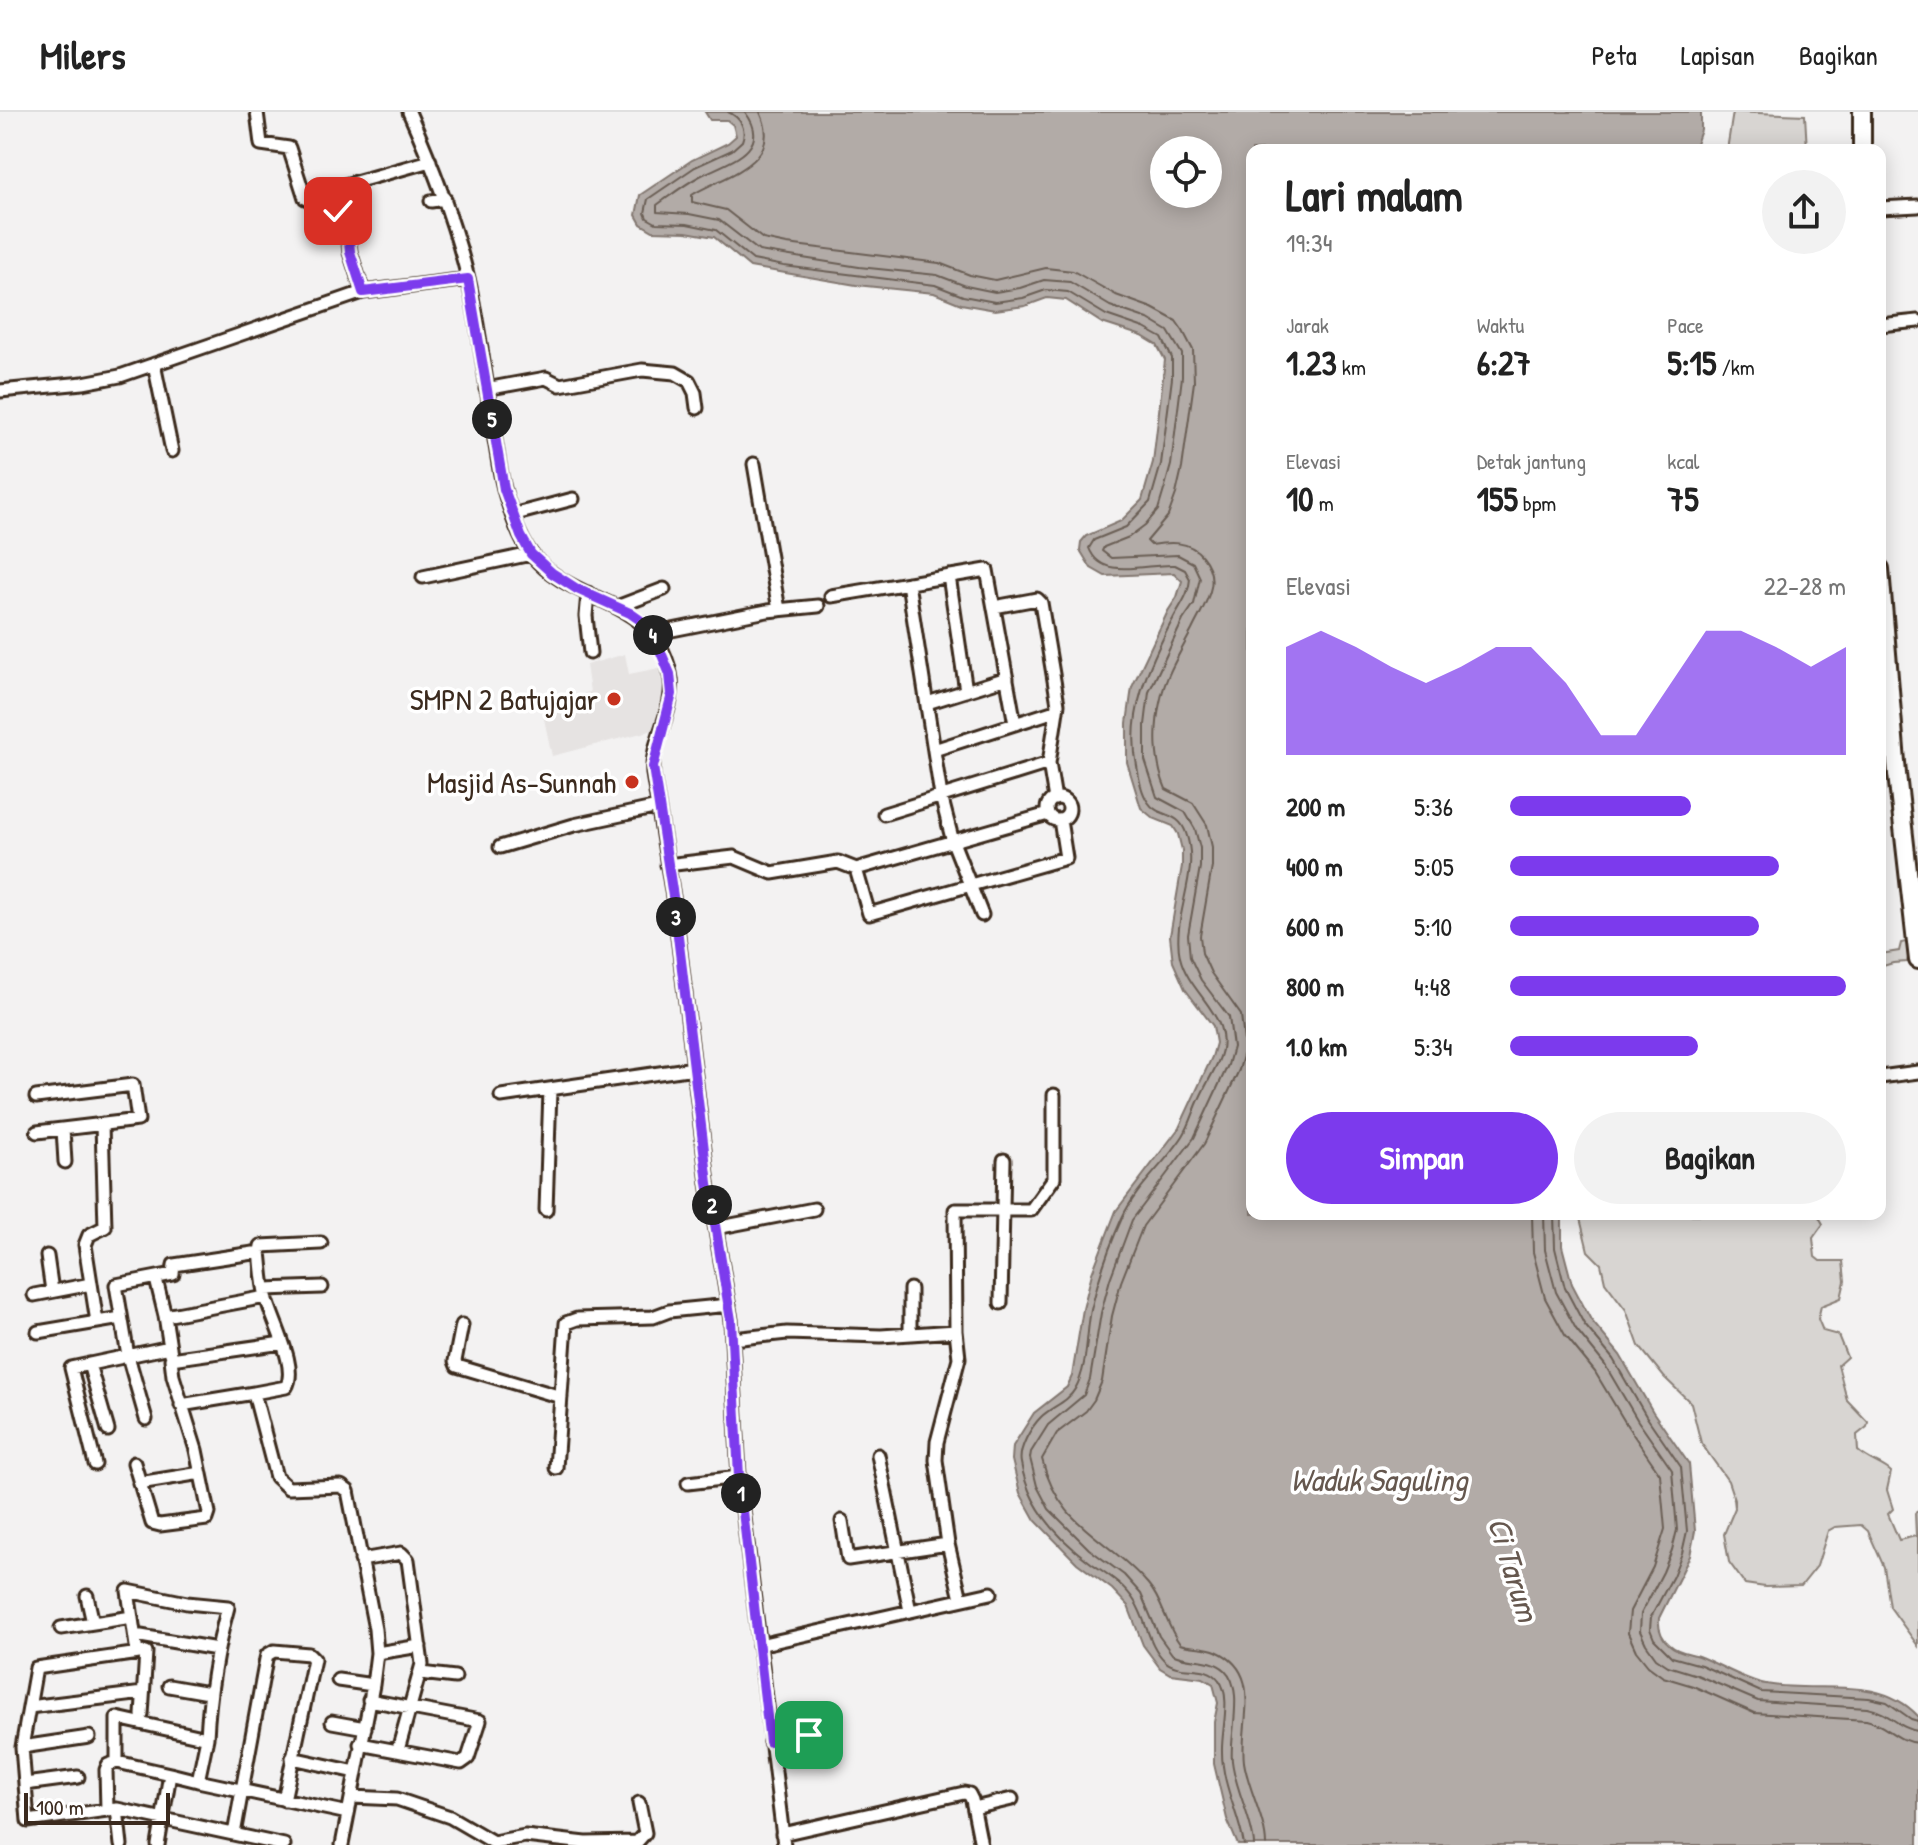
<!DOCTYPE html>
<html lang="id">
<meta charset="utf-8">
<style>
body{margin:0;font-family:"Patrick Hand",sans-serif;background:#f2f2f2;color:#222;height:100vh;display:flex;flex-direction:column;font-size:30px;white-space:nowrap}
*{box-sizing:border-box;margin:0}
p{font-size:26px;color:#767676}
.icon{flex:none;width:44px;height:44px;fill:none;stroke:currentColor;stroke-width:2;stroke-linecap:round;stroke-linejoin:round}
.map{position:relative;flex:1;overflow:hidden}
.drawer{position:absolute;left:1246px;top:32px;width:640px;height:1076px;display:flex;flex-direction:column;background:#fff;border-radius:16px;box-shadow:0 4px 20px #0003}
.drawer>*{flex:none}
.controls{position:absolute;left:1150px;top:24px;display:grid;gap:16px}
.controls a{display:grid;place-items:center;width:72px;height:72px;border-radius:50%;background:#fff;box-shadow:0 4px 20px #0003;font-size:40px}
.scale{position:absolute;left:24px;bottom:20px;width:146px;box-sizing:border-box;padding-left:8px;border:4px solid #3b2a1e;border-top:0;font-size:22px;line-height:28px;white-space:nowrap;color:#3b2a1e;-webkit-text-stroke:6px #fff;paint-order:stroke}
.pin{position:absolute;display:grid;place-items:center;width:68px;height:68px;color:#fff;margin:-34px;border-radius:16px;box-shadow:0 4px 12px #0006}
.km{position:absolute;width:40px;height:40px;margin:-20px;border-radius:50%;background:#222;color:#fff;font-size:22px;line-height:40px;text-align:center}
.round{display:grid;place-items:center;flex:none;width:84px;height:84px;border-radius:42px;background:#f2f2f2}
.head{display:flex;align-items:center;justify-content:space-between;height:136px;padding:0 40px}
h1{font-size:44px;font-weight:800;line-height:60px}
.stats{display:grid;grid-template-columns:repeat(3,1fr);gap:12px;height:136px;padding:8px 40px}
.stats div{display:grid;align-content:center}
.stats b{font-size:34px;font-weight:800}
.stats small{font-size:22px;font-weight:400}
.stats p{font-size:22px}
.chart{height:224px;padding:16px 40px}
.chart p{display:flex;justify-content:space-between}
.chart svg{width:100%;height:144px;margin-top:8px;fill:#7c3aed;opacity:.7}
.primary-button{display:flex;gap:16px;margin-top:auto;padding:16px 40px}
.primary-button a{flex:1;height:92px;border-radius:48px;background:#7c3aed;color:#fff;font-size:32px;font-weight:800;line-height:92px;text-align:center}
.primary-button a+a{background:#f2f2f2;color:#222}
ul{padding:0 40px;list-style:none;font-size:26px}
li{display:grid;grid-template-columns:128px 96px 1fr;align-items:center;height:60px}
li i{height:20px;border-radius:10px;background:#7c3aed}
header{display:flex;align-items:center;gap:48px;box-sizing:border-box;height:112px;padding:0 40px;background:#fff;border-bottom:2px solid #e0e0e0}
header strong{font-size:38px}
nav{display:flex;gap:44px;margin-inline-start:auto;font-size:28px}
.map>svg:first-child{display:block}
.built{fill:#e6e3e2}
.green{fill:#d8d5d2;stroke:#8a8078;stroke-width:2}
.water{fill:#b2aba7;stroke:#827770;stroke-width:2;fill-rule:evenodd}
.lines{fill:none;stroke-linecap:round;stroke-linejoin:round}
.shore{stroke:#6b5e55;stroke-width:2}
.street-casing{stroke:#3b2a1e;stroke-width:17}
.secondary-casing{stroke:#3b2a1e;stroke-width:22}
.street{stroke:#fff;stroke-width:11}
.secondary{stroke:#fff;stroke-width:16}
.route-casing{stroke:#fff;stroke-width:16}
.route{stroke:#7c3aed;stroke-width:10}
.poi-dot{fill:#c8321e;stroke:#fff;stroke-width:3}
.labels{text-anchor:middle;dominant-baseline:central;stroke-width:7;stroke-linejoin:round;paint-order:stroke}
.poi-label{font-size:30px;fill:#3b2a1e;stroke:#fff;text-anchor:end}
.water-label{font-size:32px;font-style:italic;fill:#65574e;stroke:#fff}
</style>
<header>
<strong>Milers</strong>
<nav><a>Peta</a><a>Lapisan</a><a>Bagikan</a></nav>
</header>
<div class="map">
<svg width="1918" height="1733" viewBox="0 0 1918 1733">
<rect width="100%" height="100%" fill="#f3f2f2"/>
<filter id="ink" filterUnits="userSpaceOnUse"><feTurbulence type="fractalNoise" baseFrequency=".0125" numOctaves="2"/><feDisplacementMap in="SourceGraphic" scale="16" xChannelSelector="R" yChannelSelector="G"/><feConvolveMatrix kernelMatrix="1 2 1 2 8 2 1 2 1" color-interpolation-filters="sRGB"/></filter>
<g filter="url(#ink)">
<path class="built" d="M625 542 629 562 664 555 661 616 552 644 541 593 590 580 586 553Z"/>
<path class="green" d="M1733 0 1805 3 1807 38H1727Z
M1906 830 1909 842 1907 850 1893 851 1880 855V842L1899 839 1901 831Z
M1579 1102 1818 1103 1823 1112 1813 1126 1815 1145 1820 1149H1843L1845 1169 1841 1186 1821 1194 1818 1207 1823 1219 1838 1223 1847 1245 1838 1253 1847 1288 1868 1310 1867 1315 1857 1323 1858 1339C1869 1349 1885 1353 1891 1360L1887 1378 1893 1397 1888 1402 1899 1428 1916 1424 1915 1401 1918 1399V1534L1890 1495 1884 1455 1868 1419 1861 1413 1835 1415 1828 1419 1817 1454 1801 1474 1765 1475 1745 1472 1729 1450 1724 1422 1735 1396 1734 1387 1728 1369 1701 1331 1691 1291 1664 1265 1639 1234 1626 1198 1605 1170 1601 1152 1588 1139Z"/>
<path class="water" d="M705 0H1701V18L1694 38H1252V1102H1562V1134L1572 1172 1591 1208 1620 1243 1653 1300 1689 1352 1695 1419 1690 1444 1659 1506C1658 1517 1661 1526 1670 1533 1677 1540 1689 1541 1698 1544 1719 1552 1746 1569 1766 1572 1818 1582 1878 1561 1918 1604V1733H1238L1227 1707 1214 1652V1610L1218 1591 1213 1572 1203 1566 1170 1562 1160 1556 1143 1533 1128 1494 1112 1477 1077 1451 1035 1408 1020 1381 1012 1348 1013 1334 1034 1301 1067 1275 1072 1264 1083 1197 1092 1161 1116 1099 1179 1016 1212 945 1216 931 1213 914 1185 877 1173 850 1170 824 1182 754V738L1178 722 1173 714 1153 706 1141 696 1127 650V611L1132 575 1168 499 1177 485 1182 469 1174 461 1105 464 1091 456 1080 438 1081 430 1086 424 1121 409 1142 388 1153 350 1165 248 1157 233 1142 224 1102 211 1066 188 1047 186 1025 194 995 198 961 192 934 181 856 173 750 155 714 125 686 120 653 119 641 112 636 103 640 83 692 48 728 31 736 24 733 13 727 8H710ZM1164 38H1208V82H1164Z"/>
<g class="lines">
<path class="shore" d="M728 0C740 5 747 17 742 29L732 38 695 55 648 87 645 101 647 106 656 111 687 112 716 118 753 148 784 154 935 173 963 184 995 190 1023 186 1046 178 1068 180 1106 203 1144 216 1162 226 1172 246V266L1161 352 1150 390 1126 415 1094 428 1089 436C1102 470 1147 451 1175 453L1185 458 1190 467C1189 483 1180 493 1173 507 1149 552 1126 602 1137 654 1139 666 1141 680 1148 690 1158 706 1178 698 1186 721 1201 762 1171 803 1180 845 1189 884 1238 906 1218 950 1212 963 1204 976 1198 990 1193 1001 1190 1013 1183 1024 1165 1052 1136 1075 1122 1106 1109 1135 1098 1167 1091 1198 1086 1222 1088 1255 1075 1277 1068 1290 1051 1295 1041 1305 1031 1315 1018 1337 1021 1351 1028 1394 1057 1426 1091 1451 1107 1462 1125 1473 1135 1490 1147 1509 1148 1533 1165 1549 1180 1563 1206 1550 1219 1568 1232 1584 1221 1620 1222 1640 1222 1673 1239 1702 1244 1733
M745 0C775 39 725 51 700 64 685 72 671 83 657 93V100L689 102 719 108 759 139 859 155 937 163 966 174 995 180 1020 176 1044 168 1070 170 1110 194 1148 207 1168 219 1182 242V265L1171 353 1164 378 1158 398 1145 413 1129 425 1104 435 1102 439 1111 446 1178 443 1193 451 1200 466 1194 492 1183 508 1149 580 1145 613V648L1157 685 1185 700 1195 717 1200 736V755L1188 823 1190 845 1201 868 1229 905 1233 935 1228 953 1194 1026 1132 1108 1110 1167 1101 1201 1090 1267 1084 1283 1048 1313 1031 1340 1030 1346 1037 1374 1049 1397 1089 1437 1124 1463 1141 1482 1159 1524 1172 1542C1190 1551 1209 1544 1225 1558 1245 1577 1229 1623 1232 1649 1235 1677 1253 1709 1254 1733
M760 0C785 52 724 63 692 83V90L726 98 763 127 787 132 939 151 970 163 995 168 1046 156 1073 159 1116 183 1152 196 1176 209 1183 219 1193 238 1194 270 1182 356 1176 382 1168 404 1147 429 1151 433C1169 430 1189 428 1202 444 1224 470 1203 494 1192 518 1181 539 1166 563 1161 586 1154 615 1154 650 1166 677L1193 691 1207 713 1212 735V755L1200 824 1202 841 1211 861 1241 903 1245 937 1239 958 1204 1032 1143 1114 1121 1170 1112 1204 1102 1269 1094 1288 1086 1299 1057 1321 1042 1347C1059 1416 1107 1424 1148 1472 1163 1489 1166 1514 1180 1532 1191 1536 1205 1534 1216 1539 1265 1561 1239 1610 1244 1650 1248 1677 1266 1708 1266 1733
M1532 1102 1533 1140 1545 1186 1565 1223 1595 1260 1628 1315 1660 1362 1665 1417 1653 1455 1630 1499 1628 1521 1636 1539 1648 1554 1663 1565 1693 1574 1754 1601 1866 1608C1886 1612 1897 1630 1918 1631
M1544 1102 1545 1138 1556 1180 1576 1217 1605 1253 1638 1309 1672 1358 1677 1418 1672 1438 1663 1460 1641 1502 1640 1519 1646 1532 1656 1546 1668 1554 1697 1563 1758 1589 1867 1596C1890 1600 1899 1617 1918 1619
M1554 1102 1555 1136 1565 1176 1584 1212 1613 1247 1646 1304 1681 1355 1687 1419 1682 1441 1673 1464 1651 1505 1650 1517 1654 1527 1672 1545 1701 1553 1761 1580 1869 1586 1887 1590 1911 1607 1918 1609"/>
<g class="street-casing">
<path id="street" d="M257 0 261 32 289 36 305 86 346 104 350 140 363 180
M409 0C433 54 454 109 468 166 480 219 486 274 495 328 499 350 501 373 509 393 514 410 521 429 532 443 575 495 653 483 670 561 678 596 650 627 653 662L674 791 708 1071 731 1208 739 1365 784 1733
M345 73 430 49
M431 89 445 87
M1880 96 1918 94
M1880 213 1918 209
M154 252 172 339
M486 277 546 266 560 273 642 258 675 261 689 269 695 281 697 296
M0 279 83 271 120 264 363 180 468 167
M754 352 779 498
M512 403 573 387
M949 464 966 579
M423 465 531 442
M908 471 941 684 953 730 982 803
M588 481 586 504 590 541
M831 484 987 458 1015 612
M617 495 664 477
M994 495 1037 487 1041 491 1058 592 1049 651 1055 687
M652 522 767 499 818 494
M927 591 1007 566
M934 638 1055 599
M1047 697a11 11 0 1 1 22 0a11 11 0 1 1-22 0Z
M884 702 1049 651
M500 735 574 713 658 695
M667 753 734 745 772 761 838 750 856 757 1048 702
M856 757 869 802 1066 746 1060 708
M1880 965 1918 960
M501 984 694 956
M36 985 133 973 138 1008 37 1020
M63 1017 65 1050
M546 1098 550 978
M716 1116 814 1097
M260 1140 261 1134 321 1131
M47 1144 52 1179
M156 1167 165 1204
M265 1177 322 1175
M34 1183 91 1172
M1001 1191 1004 1048
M97 1210 85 1133 89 1123 105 1115 102 1012
M462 1213 455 1249 457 1254 561 1285
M38 1220 121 1206
M910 1222V1177
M733 1227 787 1221 881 1224 956 1219
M171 1242 165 1204 266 1185
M89 1252 108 1318
M181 1293 254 1281
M146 1307 128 1244 116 1173 173 1162 174 1153 260 1140C262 1155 262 1170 266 1184 271 1207 299 1255 286 1275L254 1281 276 1365 288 1376 341 1374 348 1379 375 1517 377 1541 373 1573 342 1733
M878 1343 910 1499
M134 1351 152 1411 160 1413 207 1407 209 1401 196 1338 173 1264 171 1247 282 1231
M95 1352 71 1256 170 1235
M556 1356 566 1211 577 1207 653 1205 669 1199 729 1193
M139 1371 201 1361
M688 1371 739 1365
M842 1409 848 1447 948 1432
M361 1448 401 1441 408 1448 422 1552 398 1638
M87 1484 93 1511
M961 1487 948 1432 936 1348 937 1330 959 1246 956 1219 955 1098H1031L1054 1066V983
M61 1516 132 1505
M135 1523 217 1537
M759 1533 991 1481
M137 1541 128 1479 187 1491 228 1495C216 1539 209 1581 207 1626
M377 1541 420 1534
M421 1561 455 1565
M338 1568 373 1573
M169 1574 209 1581
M29 1595 143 1581
M332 1610 365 1616
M770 1630 809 1623 807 1602
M360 1632 461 1651 468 1646 480 1609 369 1588
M22 1635 89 1625
M292 1646 356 1660
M117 1650 170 1662 158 1733
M170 1662 198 1669
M25 1672 78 1665
M352 1685 397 1687 450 1705 493 1730 525 1724 586 1731 637 1730 645 1721 639 1691
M974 1696 1012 1687
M117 1697 284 1733
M107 1698 28 1709 22 1635 36 1556 146 1540 142 1603
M234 1722 266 1547 267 1543 274 1539 309 1542 314 1547 284 1688
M782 1722 964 1681 969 1682 972 1688 981 1733
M121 1733 117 1697 107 1698 106 1658 108 1653 117 1650V1606L207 1626 198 1669 348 1701"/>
</g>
<g class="secondary-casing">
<path id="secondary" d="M1862 0V38
M1880 457 1897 662 1918 848"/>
</g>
<use href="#street" class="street"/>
<use href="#secondary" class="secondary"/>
</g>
</g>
<g class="lines" filter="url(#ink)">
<g class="route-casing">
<path id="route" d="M338 99 344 102 347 109 350 140 363 180 468 167 504 377 521 424 531 442 552 461 577 477 630 501 640 508 657 531 670 562 672 582 653 655 674 791 708 1071 731 1208 739 1365 770 1630 809 1623"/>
</g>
<use href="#route" class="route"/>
</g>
<g class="poi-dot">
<circle cx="614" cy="587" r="8"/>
<circle cx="632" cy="670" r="8"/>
</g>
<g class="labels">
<g class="poi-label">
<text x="598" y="587">SMPN 2 Batujajar</text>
<text x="616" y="670">Masjid As-Sunnah</text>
</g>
<g class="water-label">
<text x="1379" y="1367">Waduk Saguling</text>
<text transform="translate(1514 1457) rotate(73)">Ci Tarum</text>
</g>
</g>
</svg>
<div class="controls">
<a><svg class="icon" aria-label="locate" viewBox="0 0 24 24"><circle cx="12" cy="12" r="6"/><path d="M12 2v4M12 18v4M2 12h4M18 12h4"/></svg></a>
</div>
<div class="scale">100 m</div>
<div class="pin" style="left:809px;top:1623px;background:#1e9e55"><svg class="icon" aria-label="arrive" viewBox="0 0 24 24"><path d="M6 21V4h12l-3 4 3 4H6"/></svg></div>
<div class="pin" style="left:338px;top:99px;background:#d93025"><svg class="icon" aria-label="check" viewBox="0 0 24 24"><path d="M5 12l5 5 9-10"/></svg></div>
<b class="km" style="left:741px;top:1381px">1</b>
<b class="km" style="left:712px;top:1093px">2</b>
<b class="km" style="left:676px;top:805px">3</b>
<b class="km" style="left:653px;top:523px">4</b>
<b class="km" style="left:492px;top:307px">5</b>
<section class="drawer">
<div class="head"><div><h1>Lari malam</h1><p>19:34</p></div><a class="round"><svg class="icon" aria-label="share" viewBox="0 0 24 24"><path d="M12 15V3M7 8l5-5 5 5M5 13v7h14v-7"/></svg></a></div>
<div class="stats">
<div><p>Jarak</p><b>1.23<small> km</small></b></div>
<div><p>Waktu</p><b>6:27</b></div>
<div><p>Pace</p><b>5:15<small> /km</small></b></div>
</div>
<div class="stats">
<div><p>Elevasi</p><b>10<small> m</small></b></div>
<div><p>Detak jantung</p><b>155<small> bpm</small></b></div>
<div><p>kcal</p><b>75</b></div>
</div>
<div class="chart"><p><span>Elevasi</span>22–28 m</p>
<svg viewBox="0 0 160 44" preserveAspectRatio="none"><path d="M0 44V11L10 6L20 11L30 17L40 22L50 17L60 11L70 11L80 22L90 38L100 38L110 22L120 6L130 6L140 11L150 17L160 11V44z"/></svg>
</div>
<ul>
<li><b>200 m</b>5:36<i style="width:54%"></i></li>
<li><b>400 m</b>5:05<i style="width:80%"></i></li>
<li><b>600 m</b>5:10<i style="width:74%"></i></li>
<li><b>800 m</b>4:48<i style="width:100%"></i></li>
<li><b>1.0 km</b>5:34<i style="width:56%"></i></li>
</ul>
<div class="primary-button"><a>Simpan</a><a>Bagikan</a></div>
</section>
</div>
